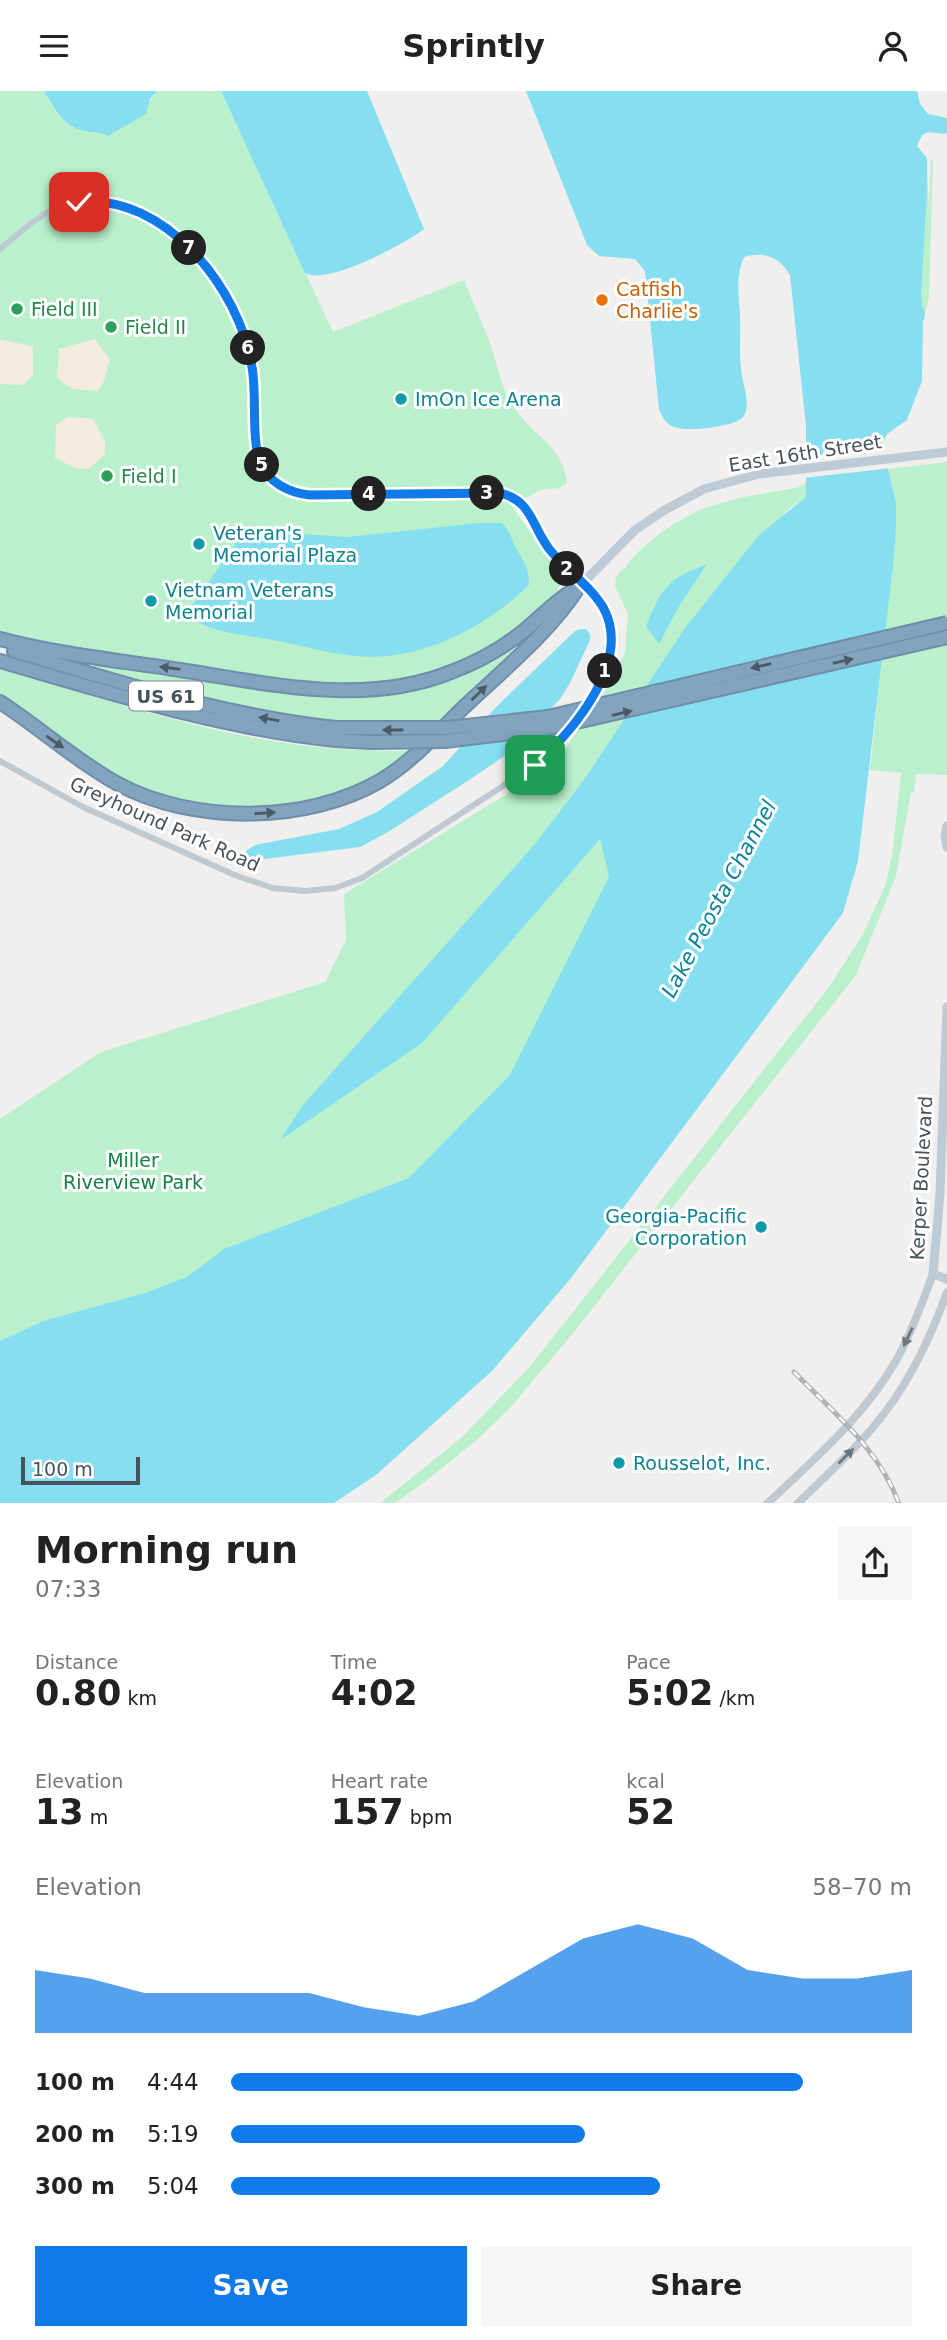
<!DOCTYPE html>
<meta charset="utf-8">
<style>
body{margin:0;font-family:"DejaVu Sans",sans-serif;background:#f6f6f6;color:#222;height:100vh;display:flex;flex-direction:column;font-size:26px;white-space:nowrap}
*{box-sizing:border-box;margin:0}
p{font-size:23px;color:#767676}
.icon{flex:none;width:38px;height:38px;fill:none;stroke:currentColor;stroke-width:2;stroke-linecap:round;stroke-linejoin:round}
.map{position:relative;height:1412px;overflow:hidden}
.sheet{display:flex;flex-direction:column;background:#fff;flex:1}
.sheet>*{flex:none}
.scale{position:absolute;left:21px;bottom:18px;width:119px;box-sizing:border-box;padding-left:7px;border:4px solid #45535c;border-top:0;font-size:19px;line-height:24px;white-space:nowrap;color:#45535c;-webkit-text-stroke:5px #fff;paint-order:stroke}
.pin{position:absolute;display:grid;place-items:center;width:60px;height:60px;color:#fff;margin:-30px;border-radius:14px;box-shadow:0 4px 10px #0006}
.km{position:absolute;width:35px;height:35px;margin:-18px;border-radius:50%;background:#222;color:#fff;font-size:19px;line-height:35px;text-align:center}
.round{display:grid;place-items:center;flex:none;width:74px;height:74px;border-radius:0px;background:#f6f6f6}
.headline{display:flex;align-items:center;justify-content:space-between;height:119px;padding:0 35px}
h1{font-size:38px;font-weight:700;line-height:52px}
.stats{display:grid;grid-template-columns:repeat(3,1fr);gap:10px;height:119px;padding:7px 35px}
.stats div{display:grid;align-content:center}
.stats b{font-size:35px;font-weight:700}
.stats small{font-size:19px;font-weight:400}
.stats p{font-size:19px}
.chart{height:196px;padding:14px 35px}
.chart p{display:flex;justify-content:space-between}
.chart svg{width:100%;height:126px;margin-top:7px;fill:#107ae8;opacity:.7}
.primary-button{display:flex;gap:14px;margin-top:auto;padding:14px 35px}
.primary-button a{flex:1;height:80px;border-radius:0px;background:#107ae8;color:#fff;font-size:28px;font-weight:700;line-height:80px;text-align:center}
.primary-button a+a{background:#f6f6f6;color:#222}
ul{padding:0 35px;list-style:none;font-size:23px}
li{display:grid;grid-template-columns:112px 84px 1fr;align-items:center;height:52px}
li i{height:18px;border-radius:9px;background:#107ae8}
header{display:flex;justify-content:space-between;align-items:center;height:91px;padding:0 35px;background:#fff;font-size:32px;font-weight:700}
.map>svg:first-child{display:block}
.green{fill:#baf1cc}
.sand{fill:#f3ebde}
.water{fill:#85dff0}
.pier{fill:#f1eeee}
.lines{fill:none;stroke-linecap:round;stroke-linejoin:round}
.motorway-casing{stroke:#6e8fab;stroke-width:16}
.minor{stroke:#bec9d1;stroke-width:6}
.tertiary{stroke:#bec9d1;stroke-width:8}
.secondary{stroke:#bdcbd6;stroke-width:9}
.motorway{stroke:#83a4bf;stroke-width:12}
.rail-casing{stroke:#b0b4b9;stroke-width:5}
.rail{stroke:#fff;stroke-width:2.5;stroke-dasharray:8;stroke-linecap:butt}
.motorway-bridge-casing{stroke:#6e8fab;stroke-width:16;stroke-linecap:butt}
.motorway-bridge{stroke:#83a4bf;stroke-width:12}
.oneway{fill:#4b5b66}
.oneway2{fill:#69767f}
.route-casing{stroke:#fff;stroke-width:14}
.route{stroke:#107ae8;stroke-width:9}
.food-dot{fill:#e8710a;stroke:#fff;stroke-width:2.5}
.leisure-dot{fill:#2e9e5b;stroke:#fff;stroke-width:2.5}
.culture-dot{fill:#0f9aa8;stroke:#fff;stroke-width:2.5}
.labels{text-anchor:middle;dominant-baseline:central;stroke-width:6;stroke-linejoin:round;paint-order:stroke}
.shield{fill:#fff;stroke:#7d878d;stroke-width:2}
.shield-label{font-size:18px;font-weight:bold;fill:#45535c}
.food-label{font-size:19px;fill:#c56008;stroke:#fff;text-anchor:start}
.leisure-label{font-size:19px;fill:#27864d;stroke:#fff;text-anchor:start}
.culture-label{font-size:19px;fill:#0d838f;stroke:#fff;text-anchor:start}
.street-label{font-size:19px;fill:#45535c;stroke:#fff}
.park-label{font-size:19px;fill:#128144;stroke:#fff}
.water-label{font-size:21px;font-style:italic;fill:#088197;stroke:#fff}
</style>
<header><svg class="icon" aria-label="menu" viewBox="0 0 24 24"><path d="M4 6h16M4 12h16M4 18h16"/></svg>Sprintly<svg class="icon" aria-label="person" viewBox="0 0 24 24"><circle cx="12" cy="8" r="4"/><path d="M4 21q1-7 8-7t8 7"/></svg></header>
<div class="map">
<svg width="947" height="1413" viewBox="0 0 947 1413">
<rect width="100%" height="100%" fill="#f1eeee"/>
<path class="green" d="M0 0H43L61 27 85 41 147 15 157 0H221L333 241 464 189C472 209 481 229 489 249 498 273 500 297 516 319 535 347 563 355 567 392L559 397 541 399 525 407 509 401 512 413 517 416 513 417 561 483V492L557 500 515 539 490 556 468 568 409 588 350 596 73 559 0 543Z
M927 67 933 70 929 206 923 231 919 218Z
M947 371V684L916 683 914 701H911L896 785 856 884 573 1242 510 1317 479 1347 426 1390 395 1412 379 1413 461 1347 528 1278 829 896 863 843 885 795 892 765 901 682 870 679 896 438V412L888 378Z
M806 392V406L785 421 626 704 604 878 448 1080 187 1202 70 1223 43 1230 0 1250V1028L101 961 325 891 346 849 344 803 554 674 607 597 625 562 628 523 615 495 616 487 621 479 626 477 627 473 638 461 655 446 675 432 702 418 738 407 796 397Z
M533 539 444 630C392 632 340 632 288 625 222 616 158 595 94 576L95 574 102 575C148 581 194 587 240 594 302 602 363 613 425 597 466 586 499 564 533 539Z
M0 578C99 606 198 641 300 654 337 659 374 660 412 660 394 672 377 686 358 695 286 729 195 726 124 690 80 667 40 634 0 605Z"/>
<path class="sand" d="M95 248 110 269 104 290 98 300 72 298 57 287 59 258Z
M0 249 33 255V284L23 294 0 293Z
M68 326 93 328 105 350V363L89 378 75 377 55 367 56 334Z"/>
<path class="water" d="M43 0H157L150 8 146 23 108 45C99 40 91 42 81 39 58 31 56 16 43 0Z
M221 0H367L424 138C405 153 326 195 305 182Z
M526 0H917L920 13 928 23 947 27V45L934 44 927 49V102L921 202 922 215 927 227 928 280 918 324 887 351 888 378 896 412V438L893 475 858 770 843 822 571 1187 492 1280 376 1384 334 1412H0V1250L43 1230 145 1202 187 1186 224 1158 409 1087 510 984 609 786 600 748 422 952 280 1049 303 1014 535 753 586 686 685 537 759 444 806 406V335L790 184C780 166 764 160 744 166 735 187 739 203 740 225 741 242 739 261 741 278 742 292 752 314 743 326 736 335 697 339 686 338 671 337 664 332 659 318L645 180 635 168 599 165 587 154Z
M479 432H502C510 440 511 447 516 457 523 470 530 478 529 494 485 537 419 571 356 565 324 562 293 552 261 547 240 543 199 541 188 520L234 455 244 443 254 440 348 446Z
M707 473 679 515 659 553 646 535C663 496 666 489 707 473Z
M581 538H586L590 543V549L570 592 560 608 503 666 466 691 388 741 360 756 257 769 247 765 246 760 255 754 339 738 377 721 443 675 498 614 575 540Z"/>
<path class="pier" d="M928 41 945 43 947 41V49L934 47 931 51 929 123 927 67 917 55 922 44Z
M927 217 930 227 931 260 929 300 917 333 900 343 890 353 892 377 803 387 802 366 879 357 887 343 907 329 922 290 923 231Z"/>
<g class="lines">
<g class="motorway-casing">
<path id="motorway" d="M0 548C57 563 115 569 173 578 264 591 362 617 451 581 478 571 503 557 525 539 542 525 555 510 574 499
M14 560C121 592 225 625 336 637
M0 570C111 602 220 637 335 649
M0 611C40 637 76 670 118 693 193 733 306 733 380 690 412 671 437 642 464 616 502 580 550 541 578 497"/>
</g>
<path class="minor" d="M0 158C20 142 41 121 66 113 128 94 189 148 222 195 235 214 243 237 249 259 255 281 256 305 256 328 256 342 255 357 260 370 267 392 290 402 310 404L495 402C531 405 530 432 548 456 561 474 579 486 593 502 624 538 609 581 585 616
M0 670 83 716 237 785 273 797 305 800 335 797 362 787 535 674 552 659 573 633"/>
<path class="tertiary" d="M767 1413C814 1368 865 1325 897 1268 912 1241 922 1212 933 1183
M797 1413C827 1383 861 1354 886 1320 913 1284 932 1243 947 1201"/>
<path class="secondary" d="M578 497 635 439 663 420 704 398 759 383 947 361
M947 735 945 745 947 756
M947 916 940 1103 933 1183 947 1188"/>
<use href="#motorway" class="motorway"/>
<g class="rail-casing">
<path id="rail" d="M794 1281C833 1321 880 1359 899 1413"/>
</g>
<use href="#rail" class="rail"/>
<g class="motorway-bridge-casing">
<path id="motorway-bridge" d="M336 637H448L548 626 947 532
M335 649 370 651 445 650 546 638 947 546"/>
</g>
<use href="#motorway-bridge" class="motorway-bridge"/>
</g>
<defs><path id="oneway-solid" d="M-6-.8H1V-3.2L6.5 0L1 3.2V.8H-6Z" transform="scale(1.75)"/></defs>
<g class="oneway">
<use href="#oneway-solid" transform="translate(843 570) rotate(-13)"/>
<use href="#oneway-solid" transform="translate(761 575) rotate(167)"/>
<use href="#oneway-solid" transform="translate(170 577) rotate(-172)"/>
<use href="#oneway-solid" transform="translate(479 602) rotate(-44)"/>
<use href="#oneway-solid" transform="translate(622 622) rotate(-13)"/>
<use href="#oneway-solid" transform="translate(269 628) rotate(-170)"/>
<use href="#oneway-solid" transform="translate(393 639) rotate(180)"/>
<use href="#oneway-solid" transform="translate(55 651) rotate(35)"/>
<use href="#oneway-solid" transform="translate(265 722) rotate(-4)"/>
</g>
<g class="oneway2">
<use href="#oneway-solid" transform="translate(908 1246) rotate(115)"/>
<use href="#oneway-solid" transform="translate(846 1365) rotate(-45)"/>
</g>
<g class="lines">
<g class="route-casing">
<path id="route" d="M79 111C165 102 240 198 252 276 257 303 251 347 260 371 268 392 290 402 310 404L499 402C532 408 532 437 550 459 567 480 591 495 604 518 632 572 572 641 535 674"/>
</g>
<use href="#route" class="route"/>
</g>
<circle class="food-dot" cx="602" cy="209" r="7"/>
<g class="leisure-dot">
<circle cx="17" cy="218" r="7"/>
<circle cx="111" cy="236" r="7"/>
<circle cx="107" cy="385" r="7"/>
</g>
<g class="culture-dot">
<circle cx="401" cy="308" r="7"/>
<circle cx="199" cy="453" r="7"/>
<circle cx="151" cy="510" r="7"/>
<circle cx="761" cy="1136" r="7"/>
<circle cx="619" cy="1372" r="7"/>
</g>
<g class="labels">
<rect class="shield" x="129" y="590.5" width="74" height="29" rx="5"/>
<g class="shield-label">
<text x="166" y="605">US 61</text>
</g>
<g class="food-label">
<text x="616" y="198">Catfish<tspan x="616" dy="22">Charlie's</tspan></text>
</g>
<g class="leisure-label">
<text x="31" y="218">Field III</text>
<text x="125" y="236">Field II</text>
<text x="121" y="385">Field I</text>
</g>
<g class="culture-label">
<text x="415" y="308">ImOn Ice Arena</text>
<text x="213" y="442">Veteran's<tspan x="213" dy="22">Memorial Plaza</tspan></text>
<text x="165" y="499">Vietnam Veterans<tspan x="165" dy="22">Memorial</tspan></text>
<text x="747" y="1125" text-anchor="end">Georgia-Pacific<tspan x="747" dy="22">Corporation</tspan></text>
<text x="633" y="1372">Rousselot, Inc.</text>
</g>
<g class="street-label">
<text transform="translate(805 362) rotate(-9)">East 16th Street</text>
<text transform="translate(165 733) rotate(24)">Greyhound Park Road</text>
<text transform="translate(921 1087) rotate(-87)">Kerper Boulevard</text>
</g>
<g class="park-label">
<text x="133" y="1069">Miller<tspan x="133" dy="22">Riverview Park</tspan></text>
</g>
<g class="water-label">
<text transform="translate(719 808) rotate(-62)">Lake Peosta Channel</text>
</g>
</g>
</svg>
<div class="scale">100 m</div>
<div class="pin" style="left:535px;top:674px;background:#1e9e55"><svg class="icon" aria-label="arrive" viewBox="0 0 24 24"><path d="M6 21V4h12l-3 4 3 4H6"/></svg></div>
<div class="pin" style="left:79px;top:111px;background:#d93025"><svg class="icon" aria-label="check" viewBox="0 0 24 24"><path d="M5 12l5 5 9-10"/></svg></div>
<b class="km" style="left:605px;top:580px">1</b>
<b class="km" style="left:567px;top:478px">2</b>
<b class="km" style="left:487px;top:402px">3</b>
<b class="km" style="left:369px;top:403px">4</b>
<b class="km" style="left:262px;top:374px">5</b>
<b class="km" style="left:248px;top:257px">6</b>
<b class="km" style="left:189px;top:157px">7</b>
</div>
<section class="sheet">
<div class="headline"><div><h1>Morning run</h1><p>07:33</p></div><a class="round"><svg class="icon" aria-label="share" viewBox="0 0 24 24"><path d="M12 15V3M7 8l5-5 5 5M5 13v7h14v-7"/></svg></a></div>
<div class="stats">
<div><p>Distance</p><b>0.80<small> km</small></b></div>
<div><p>Time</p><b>4:02</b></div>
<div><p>Pace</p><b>5:02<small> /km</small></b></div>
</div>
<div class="stats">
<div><p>Elevation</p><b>13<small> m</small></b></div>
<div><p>Heart rate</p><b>157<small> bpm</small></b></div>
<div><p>kcal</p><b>52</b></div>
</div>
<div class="chart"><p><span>Elevation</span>58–70 m</p>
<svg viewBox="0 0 160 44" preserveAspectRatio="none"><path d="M0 44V22L10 25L20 30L30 30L40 30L50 30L60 35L70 38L80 33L90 22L100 11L110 6L120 11L130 22L140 25L150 25L160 22V44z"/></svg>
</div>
<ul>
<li><b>100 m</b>4:44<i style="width:84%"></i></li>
<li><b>200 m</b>5:19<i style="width:52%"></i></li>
<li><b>300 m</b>5:04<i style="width:63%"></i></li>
</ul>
<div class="primary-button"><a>Save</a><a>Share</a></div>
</section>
